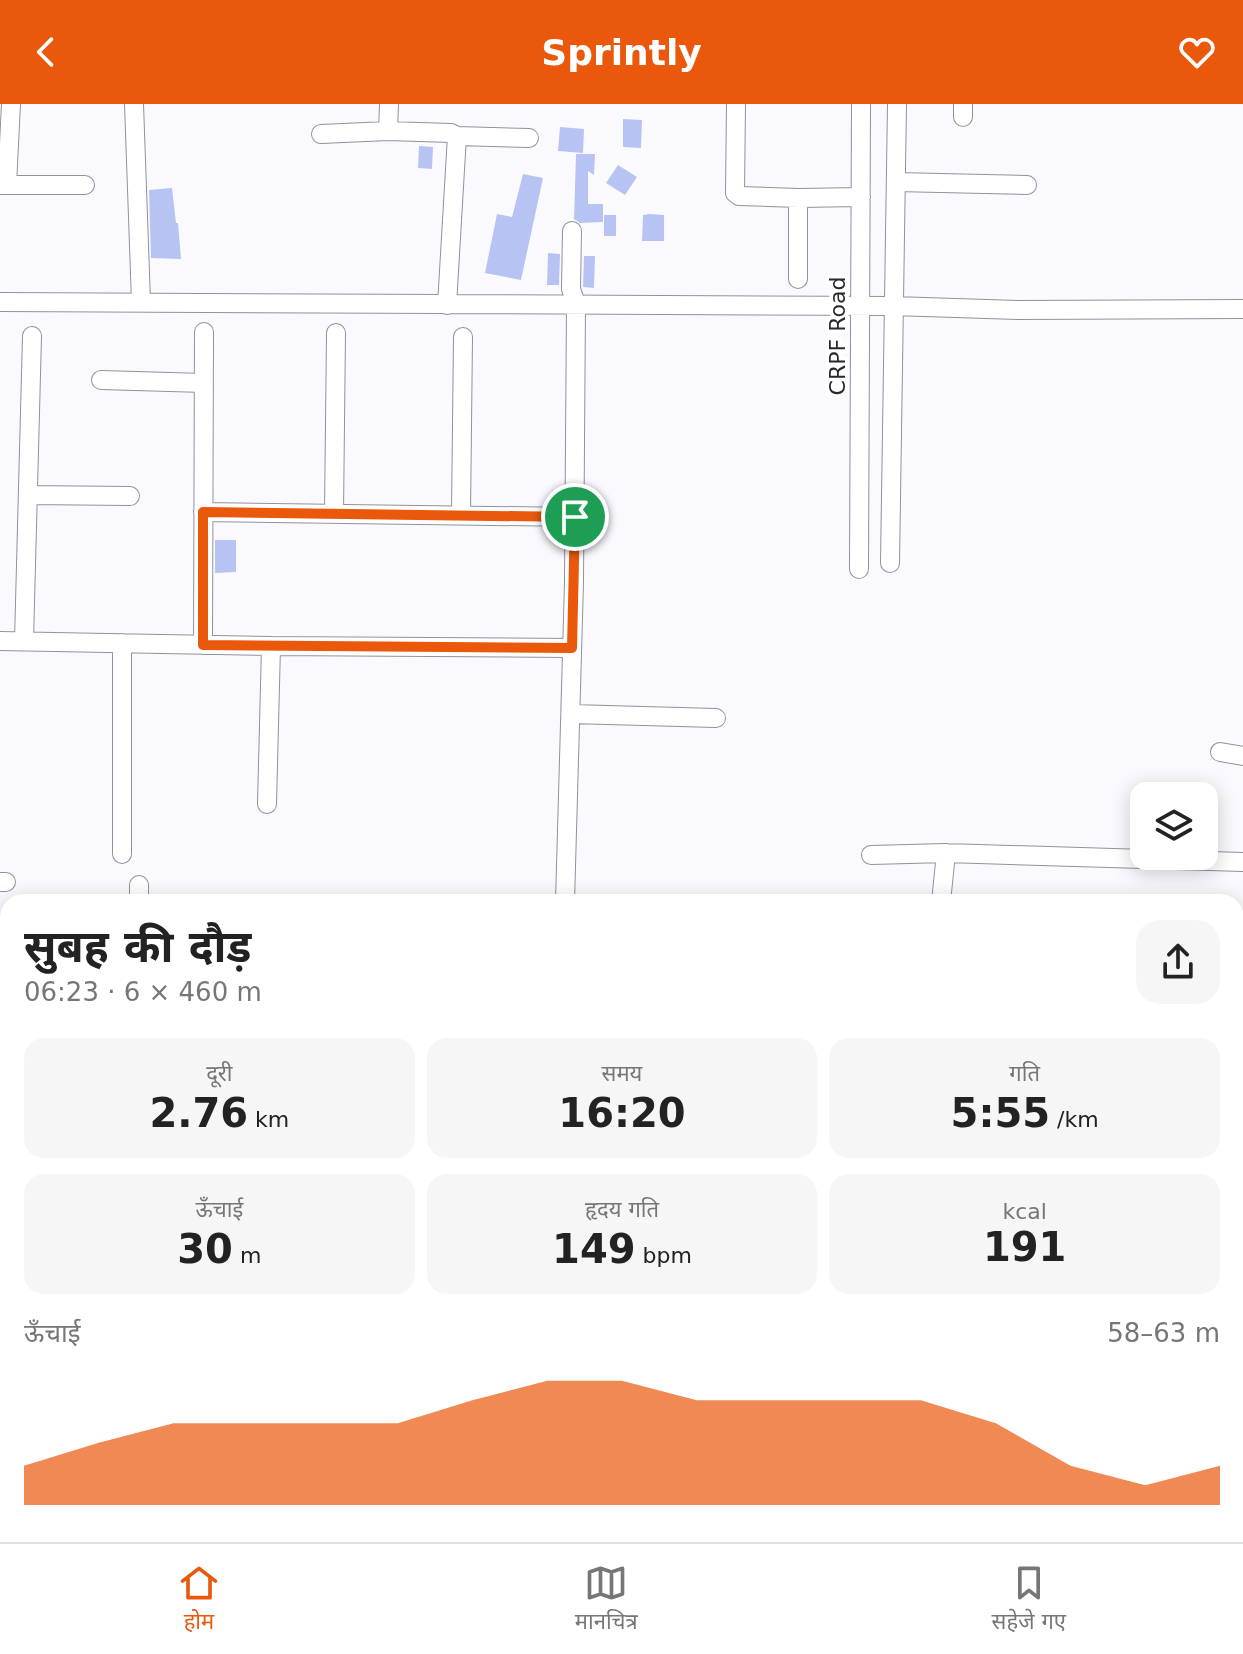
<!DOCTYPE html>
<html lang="hi">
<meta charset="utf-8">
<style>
body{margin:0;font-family:"DejaVu Sans","Noto Sans Devanagari",sans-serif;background:#f6f6f6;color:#222;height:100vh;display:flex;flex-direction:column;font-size:30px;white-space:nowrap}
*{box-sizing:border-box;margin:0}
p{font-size:26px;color:#767676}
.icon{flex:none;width:44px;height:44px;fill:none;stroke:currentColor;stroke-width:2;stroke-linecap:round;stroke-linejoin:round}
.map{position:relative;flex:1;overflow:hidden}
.details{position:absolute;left:0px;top:790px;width:1244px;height:648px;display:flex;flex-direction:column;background:#fff;border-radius:24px 24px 0 0;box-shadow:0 4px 20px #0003}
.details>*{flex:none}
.buttons{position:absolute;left:1130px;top:678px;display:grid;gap:16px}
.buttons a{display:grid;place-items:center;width:88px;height:88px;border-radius:16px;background:#fff;box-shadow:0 4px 20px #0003;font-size:40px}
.pin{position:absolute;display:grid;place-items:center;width:68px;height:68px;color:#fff;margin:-34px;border:4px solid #fff;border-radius:50%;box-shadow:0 2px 8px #0007}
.round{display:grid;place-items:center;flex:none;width:84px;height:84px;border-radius:24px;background:#f6f6f6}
.head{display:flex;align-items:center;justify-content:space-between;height:136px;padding:0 24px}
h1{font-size:44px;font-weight:700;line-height:60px}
.stats{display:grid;grid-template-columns:repeat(3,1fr);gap:12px;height:136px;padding:8px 24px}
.stats div{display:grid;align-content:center;border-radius:20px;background:#f6f6f6;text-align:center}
.stats b{font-size:40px;font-weight:700}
.stats small{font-size:22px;font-weight:400}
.stats p{font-size:22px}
.chart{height:224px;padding:16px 24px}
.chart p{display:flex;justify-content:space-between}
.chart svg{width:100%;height:144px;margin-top:8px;fill:#ea580c;opacity:.7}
header{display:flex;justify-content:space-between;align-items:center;height:104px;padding:0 24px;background:#ea580c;color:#fff;font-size:36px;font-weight:700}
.menu{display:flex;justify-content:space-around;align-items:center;height:112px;border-top:2px solid #e0e0e0;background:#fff;font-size:22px;color:#767676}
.menu a{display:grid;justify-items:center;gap:4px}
.menu .on{color:#ea580c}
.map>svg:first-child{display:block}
.building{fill:#b7c4f3}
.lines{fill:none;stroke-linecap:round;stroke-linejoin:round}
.minor-casing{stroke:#8e92a0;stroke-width:20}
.minor{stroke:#fff;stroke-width:18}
.route-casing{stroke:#fff;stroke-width:16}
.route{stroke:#ea580c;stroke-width:10}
.labels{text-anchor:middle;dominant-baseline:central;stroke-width:8;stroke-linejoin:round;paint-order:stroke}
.street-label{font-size:22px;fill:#27282e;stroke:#fff}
</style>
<header><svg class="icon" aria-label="back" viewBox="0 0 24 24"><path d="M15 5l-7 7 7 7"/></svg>Sprintly<svg class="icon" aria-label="heart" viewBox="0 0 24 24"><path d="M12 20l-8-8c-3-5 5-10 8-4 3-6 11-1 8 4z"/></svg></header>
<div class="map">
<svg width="1243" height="1438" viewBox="0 0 1243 1438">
<rect width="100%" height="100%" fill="#fafafe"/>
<path class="building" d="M623 15 642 16 641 44 623 43Z
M560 23 584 25 583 49 558 47Z
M419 42 433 43 432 65 418 64Z
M576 50H595L594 71 588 67V100H603V118L580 119 574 115Z
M618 61 637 73 625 91 606 79Z
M523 70 543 74 521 176 485 169 497 110 512 113Z
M172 84 176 119H178L181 155 151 154 149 86Z
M649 110 664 111V137H642L643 111Z
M604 111H616V132H604Z
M548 149 560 150 559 181H547Z
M584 152H595L594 184 583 183Z
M215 436H236V468L215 469Z"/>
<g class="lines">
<g class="minor-casing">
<path id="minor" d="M134 0 141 198
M389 0 388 27 451 29 457 32 447 201
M736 0 735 89 739 92 798 94 861 93
M963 13V0
M321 30 388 27
M457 32 529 34
M896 78 1027 81
M0 81H85
M7 81 11 0
M798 94V175
M0 198 893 202 1018 206 1243 205
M101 276 204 279
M28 391 130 392
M203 408 575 413
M334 409 336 229
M461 411 463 233
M890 459 897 0
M859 465 861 0
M0 537 271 542 572 544
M24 537 32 232
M203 541 204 228
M571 610 716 614
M1220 648 1243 652
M267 700 271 542
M122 750V539
M871 751 946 749 1243 758
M0 778H6
M139 798V781
M565 798 574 478 576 200 571 185 572 127
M941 798 946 749
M0 861H8
M1236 1039H1243
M552 1436 604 1438"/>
</g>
<use href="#minor" class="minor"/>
</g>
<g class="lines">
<g class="route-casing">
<path id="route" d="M203 408 575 413 572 544 203 541Z"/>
</g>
<use href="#route" class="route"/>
</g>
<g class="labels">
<g class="street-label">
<text transform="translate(837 232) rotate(-90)">CRPF Road</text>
</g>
</g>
</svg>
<div class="buttons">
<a><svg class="icon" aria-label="layers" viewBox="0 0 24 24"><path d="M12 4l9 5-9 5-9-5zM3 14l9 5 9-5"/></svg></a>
</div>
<div class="pin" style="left:575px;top:413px;background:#1e9e55"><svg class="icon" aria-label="arrive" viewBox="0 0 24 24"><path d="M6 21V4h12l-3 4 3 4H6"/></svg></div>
<section class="details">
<div class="head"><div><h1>सुबह की दौड़</h1><p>06:23 · 6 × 460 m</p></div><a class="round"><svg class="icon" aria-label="share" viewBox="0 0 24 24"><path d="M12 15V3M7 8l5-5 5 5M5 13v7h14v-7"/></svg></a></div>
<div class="stats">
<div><p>दूरी</p><b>2.76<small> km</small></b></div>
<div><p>समय</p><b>16:20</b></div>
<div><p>गति</p><b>5:55<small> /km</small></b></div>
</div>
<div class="stats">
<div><p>ऊँचाई</p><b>30<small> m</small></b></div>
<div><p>हृदय गति</p><b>149<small> bpm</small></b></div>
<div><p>kcal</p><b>191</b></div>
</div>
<div class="chart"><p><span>ऊँचाई</span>58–63 m</p>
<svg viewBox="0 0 160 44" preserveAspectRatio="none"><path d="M0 44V32L10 25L20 19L30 19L40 19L50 19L60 12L70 6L80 6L90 12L100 12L110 12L120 12L130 19L140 32L150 38L160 32V44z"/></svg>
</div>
</section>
</div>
<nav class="menu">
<a class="on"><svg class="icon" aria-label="home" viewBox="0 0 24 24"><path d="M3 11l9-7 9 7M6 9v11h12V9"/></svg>होम</a>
<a><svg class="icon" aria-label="map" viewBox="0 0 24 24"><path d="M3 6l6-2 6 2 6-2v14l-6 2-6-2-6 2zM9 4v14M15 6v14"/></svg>मानचित्र</a>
<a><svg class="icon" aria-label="saved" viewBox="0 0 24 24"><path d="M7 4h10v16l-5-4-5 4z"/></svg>सहेजे गए</a>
</nav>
